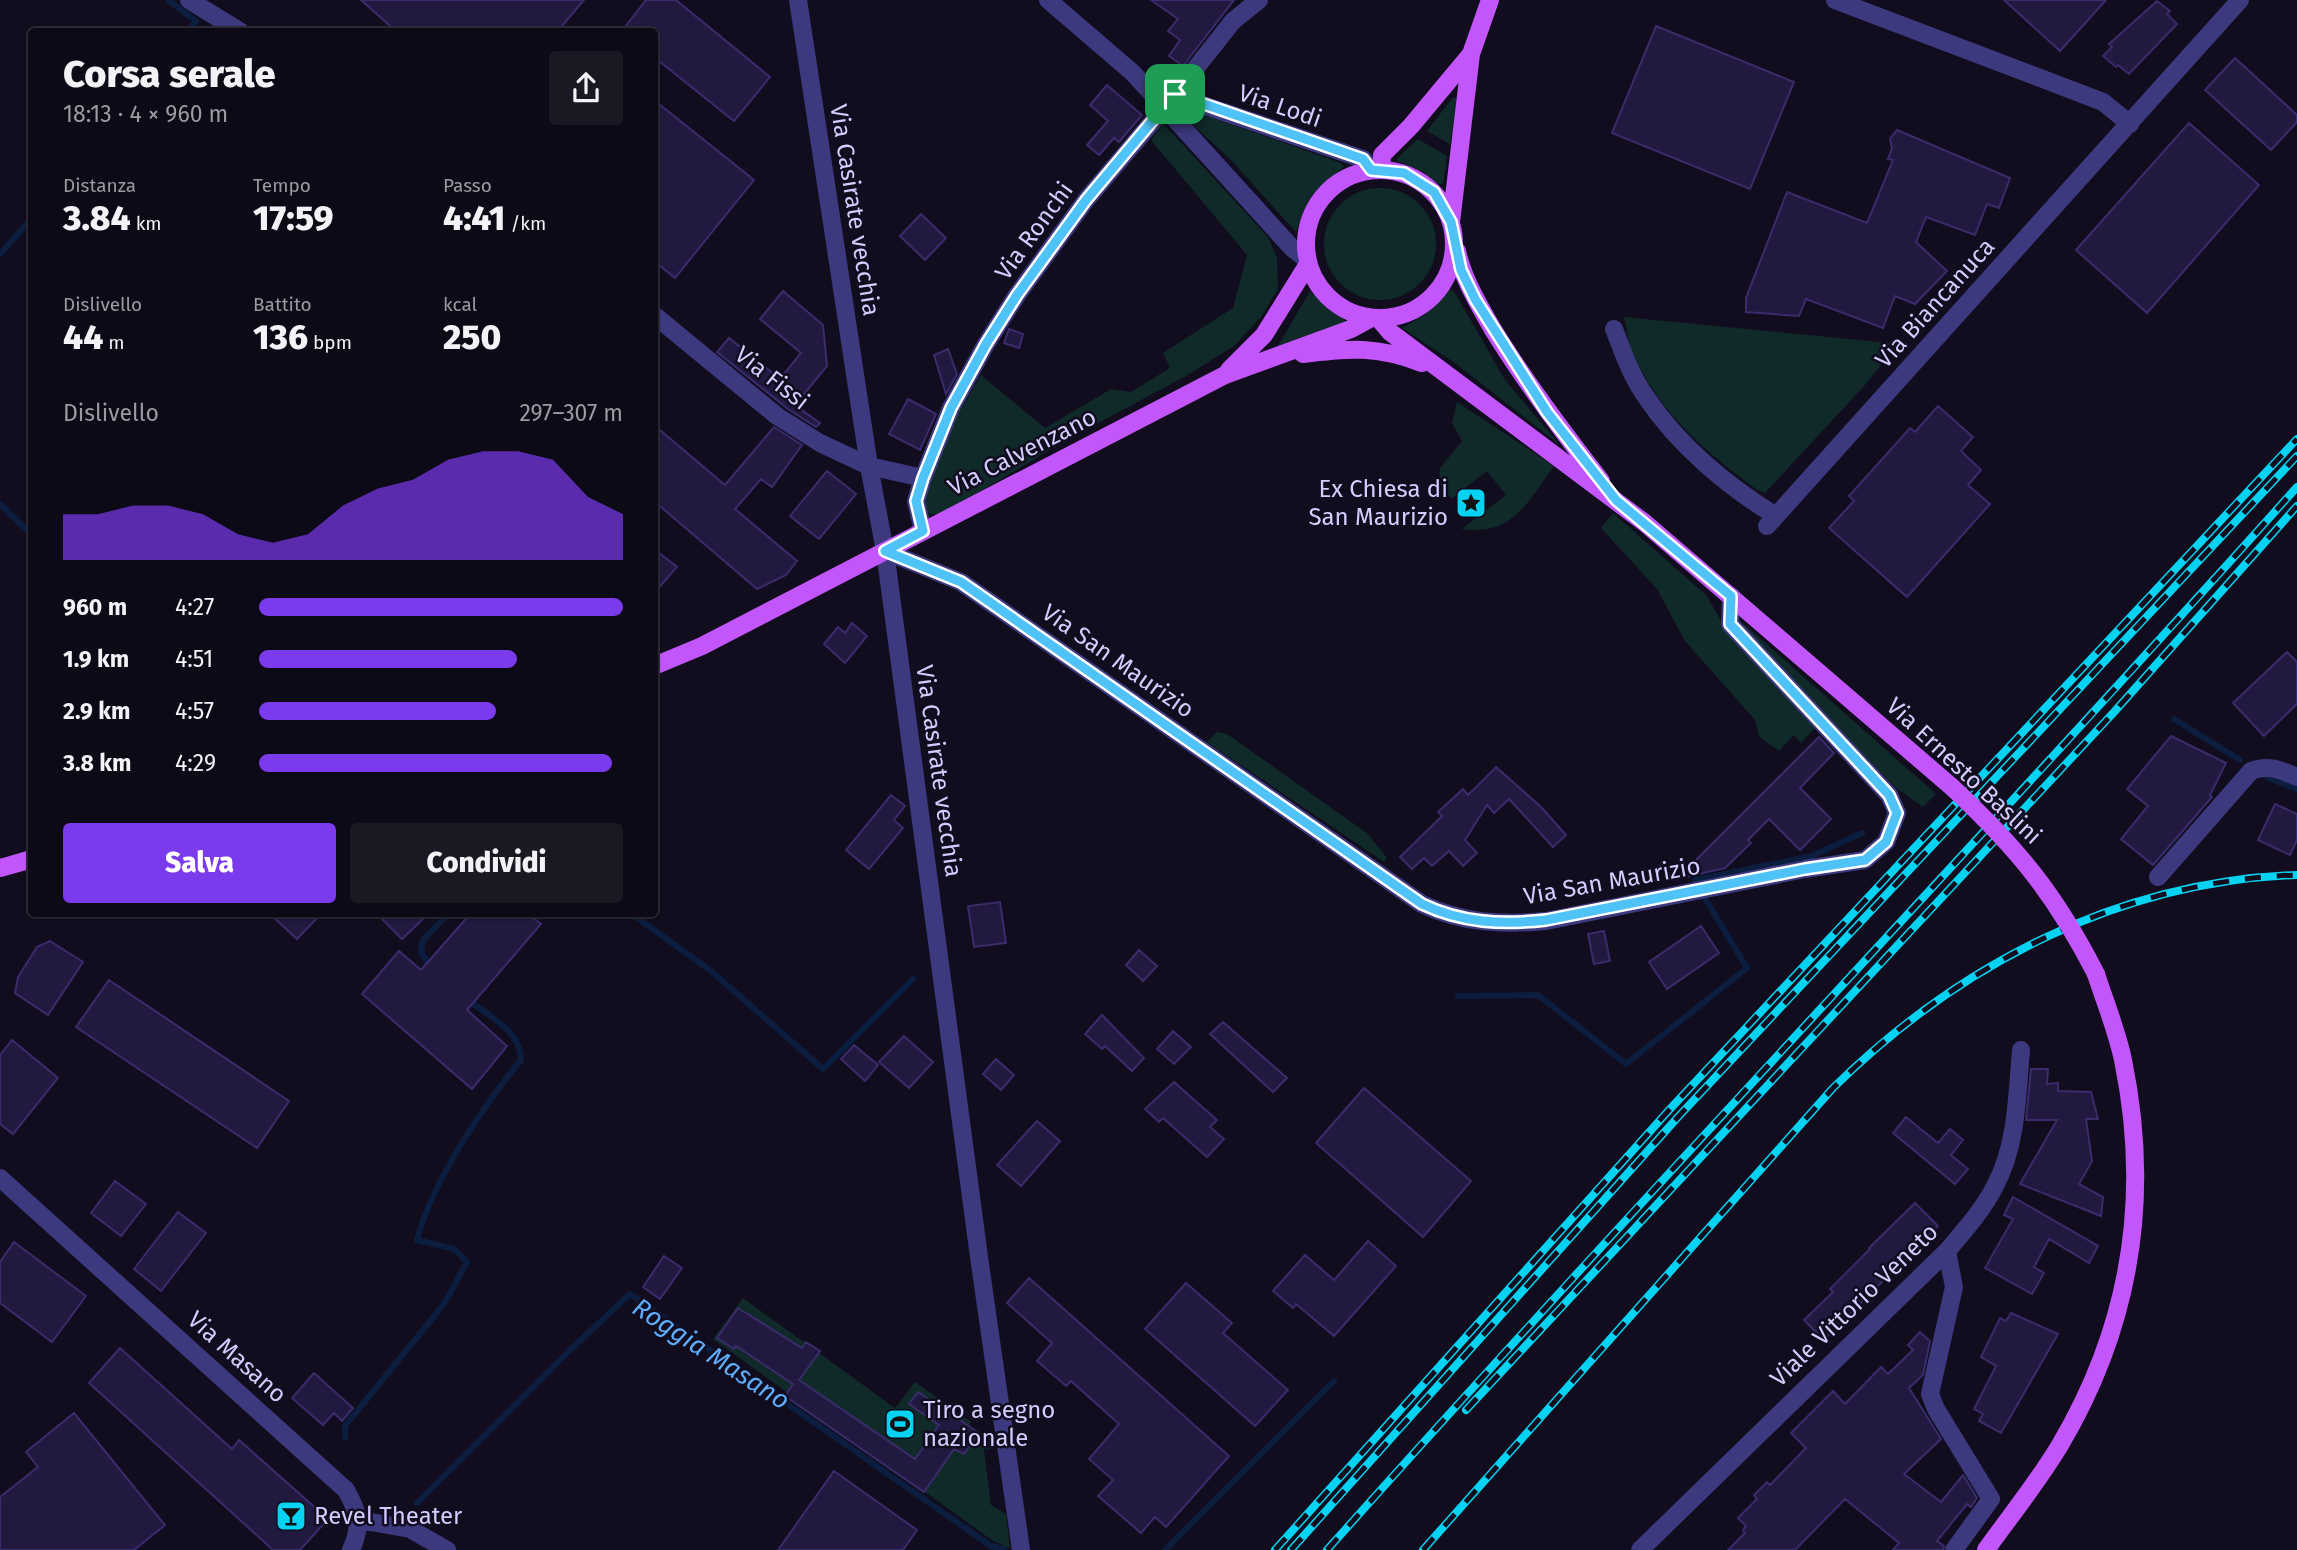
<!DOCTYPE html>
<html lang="it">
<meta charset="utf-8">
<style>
body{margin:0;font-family:"Fira Sans",sans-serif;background:#1b1824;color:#f1f3f6;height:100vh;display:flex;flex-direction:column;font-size:26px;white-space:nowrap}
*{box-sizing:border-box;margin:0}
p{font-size:23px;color:#9a9aa1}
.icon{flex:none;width:38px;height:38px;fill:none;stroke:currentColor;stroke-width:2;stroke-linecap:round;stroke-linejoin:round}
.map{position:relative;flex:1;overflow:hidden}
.details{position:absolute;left:28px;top:28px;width:630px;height:889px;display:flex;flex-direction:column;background:#0d0a17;border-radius:7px;box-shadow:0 2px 5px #0004,0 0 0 2px #2d2b36}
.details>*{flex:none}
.pin{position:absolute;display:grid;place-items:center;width:60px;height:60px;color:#fff;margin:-30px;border-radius:14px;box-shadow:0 4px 10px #0006}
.round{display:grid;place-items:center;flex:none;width:74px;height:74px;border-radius:7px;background:#1b1824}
.summary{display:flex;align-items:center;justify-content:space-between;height:119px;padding:0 35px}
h1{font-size:38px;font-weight:800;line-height:52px}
.figures{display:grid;grid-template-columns:repeat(3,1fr);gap:10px;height:119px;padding:7px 35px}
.figures div{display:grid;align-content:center}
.figures b{font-size:35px;font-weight:800}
.figures small{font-size:19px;font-weight:400}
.figures p{font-size:19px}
.chart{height:196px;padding:14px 35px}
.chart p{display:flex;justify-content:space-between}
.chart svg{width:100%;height:126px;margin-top:7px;fill:#7c3aed;opacity:.7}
.primary-button{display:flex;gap:14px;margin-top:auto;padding:14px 35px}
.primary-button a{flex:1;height:80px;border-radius:7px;background:#7c3aed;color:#fff;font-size:28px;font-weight:800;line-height:80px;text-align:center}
.primary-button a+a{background:#1b1824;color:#f1f3f6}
ul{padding:0 35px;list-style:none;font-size:23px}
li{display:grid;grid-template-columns:112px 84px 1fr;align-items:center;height:52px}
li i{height:18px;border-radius:9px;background:#7c3aed}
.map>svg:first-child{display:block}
.green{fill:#102929}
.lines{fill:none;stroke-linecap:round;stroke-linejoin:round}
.stream{stroke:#0c1e3f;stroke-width:6}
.building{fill:#221940;stroke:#3a2c6b;stroke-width:2}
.minor{stroke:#3d397e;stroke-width:18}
.major{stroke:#c256fb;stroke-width:18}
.rail-casing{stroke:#05d3f1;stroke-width:8}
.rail{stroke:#110d1f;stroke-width:5;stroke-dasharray:16;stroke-linecap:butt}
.major-bridge{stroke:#c256fb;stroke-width:18}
.route-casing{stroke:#fff;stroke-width:14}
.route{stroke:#4fc3f7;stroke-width:9}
.labels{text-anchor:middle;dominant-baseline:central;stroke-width:5;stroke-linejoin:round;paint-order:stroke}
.street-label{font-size:24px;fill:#d4ccfe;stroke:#110d1f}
.poi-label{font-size:24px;fill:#d4ccfe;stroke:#110d1f;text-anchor:start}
.water-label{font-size:26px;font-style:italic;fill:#5dadfc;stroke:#110d1f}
</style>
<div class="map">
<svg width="2297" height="1550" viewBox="0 0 2297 1550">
<rect width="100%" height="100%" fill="#110d1f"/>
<path class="green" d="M1453 97 1458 98 1450 144 1427 131Z
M1182 107 1341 163 1344 167 1314 193 1307 203 1296 232 1232 161 1179 112Z
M1163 123 1268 237 1277 258 1278 289 1261 317 1234 346 1186 376 1065 441 942 514H929L922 499 958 414 981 375 1045 428 1111 389 1131 392 1170 368 1163 353 1233 308 1247 255 1151 140Z
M1418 139 1447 156 1443 184H1438L1424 172 1397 161V158Z
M1324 244a56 56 0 1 1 112 0a56 56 0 1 1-112 0Z
M1450 290 1454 291 1505 380 1560 445 1455 363 1402 328 1426 314Z
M1310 291 1348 323 1347 327 1278 346Z
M1624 317 1890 343 1884 361 1865 385 1765 493 1757 490C1705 451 1661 415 1633 354 1628 343 1627 329 1624 317Z
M1457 402 1554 466C1527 503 1513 536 1462 529L1506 495 1487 471 1451 499 1439 484 1440 468 1462 441 1452 423Z
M1613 513 1706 595 1726 629 1746 630 1744 624 1936 794 1923 807 1896 788 1834 724 1817 726 1801 743 1794 735 1779 751 1759 737 1755 720 1685 641 1657 589 1601 528Z
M1217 732 1227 734 1367 833 1387 858 1384 862 1207 742Z
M743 1298 895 1408 915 1382 971 1422 969 1426 979 1433 978 1435 993 1434 995 1448 984 1450 991 1505 1006 1514 1010 1548 993 1541 713 1339Z"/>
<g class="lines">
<path class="stream" d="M168 0 196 21 188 32
M0 254 32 218
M0 504 32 535
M2174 719 2240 760
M2268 778 2297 789
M1695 880 1812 856 1862 833
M632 914 711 971 823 1069 913 979
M431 968 421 952 423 940 448 914
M1458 996 1538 995 1626 1064 1747 968 1706 900
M345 1437V1426L444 1304 467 1262 454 1249 417 1240C432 1182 483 1106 521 1060 521 1031 489 1016 468 1000
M417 1503 569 1351 630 1294 991 1546 1004 1549
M1165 1550 1334 1381"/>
</g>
<path class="building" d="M361 0H584L557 32H397Z
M646 0H676L770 77 734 121 654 57V32H621Z
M1151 0H1234L1183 66 1169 56 1180 40 1168 31 1178 19Z
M2004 0H2106L2060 51Z
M2157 1 2170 11 2167 14 2177 24 2129 74 2118 65 2116 67 2103 56 2112 47 2109 44Z
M1656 26 1794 82 1750 189 1612 133Z
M2235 58 2297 115V122L2271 150 2205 90Z
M1107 85 1142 115 1119 142 1114 138 1099 155 1087 145 1108 121 1090 105Z
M654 100 754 180 675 278 654 261Z
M2189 123 2259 185 2147 313 2076 250Z
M1897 130 2010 178 1999 208 1987 204 1975 235 1926 217 1916 242 1947 271 1915 304 1895 296 1883 328 1806 299 1799 316 1746 312V298L1787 192 1867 223 1893 160 1888 159 1892 148 1890 139Z
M921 214 946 238 925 260 900 236Z
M783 291 823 325 827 366 795 405 820 423 816 427 788 409 717 352 729 338 780 379 801 353 760 319Z
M1009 329 1023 334 1019 348 1004 343Z
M948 349 957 374 946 394 934 355Z
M908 399 936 414 920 450 889 434Z
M1938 406 1973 437 1961 451 1981 470 1968 485 1990 504 1907 597 1829 528 1854 501 1849 496 1910 428 1915 432Z
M654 425 725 485 774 427 802 445 772 487 761 479 735 509 797 561 786 575 757 589 654 501Z
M827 471 856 494 819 539 790 516Z
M654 549 677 567 654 593Z
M852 623 867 636 845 663 824 644 838 627 845 633Z
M2287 652 2297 662V704L2264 736 2233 703Z
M2171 736 2226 763 2210 795 2212 797 2153 865 2121 839 2148 806 2127 789Z
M1819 737 1834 753 1800 788 1831 819 1800 850 1769 819 1748 840 1751 843 1725 868 1677 879Z
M1496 767 1541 807 1566 835 1553 847 1509 799 1494 813 1487 805 1465 840 1477 853 1463 866 1449 851 1432 866 1424 858 1412 869 1400 857 1442 816 1438 812 1463 789 1468 795Z
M891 795 905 806 894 820 903 828 869 869 846 850Z
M2275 804 2297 814V840L2290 855 2258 840Z
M1000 902 1006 943 974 947 968 906Z
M270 914H321L297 939Z
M377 914H428L402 939Z
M470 914H528L541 924 467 1010 507 1046 472 1089 362 994 399 951 421 970Z
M1701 926 1719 953 1667 989 1649 962Z
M1604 931 1610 961 1594 964 1588 934Z
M50 941 83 962 48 1015 15 993 18 977 37 947Z
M1139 950 1157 966 1143 981 1126 965Z
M109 980 289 1101 257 1148 76 1027Z
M1102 1015 1144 1058 1132 1071 1105 1046 1102 1049 1085 1034Z
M1223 1022 1287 1078 1273 1092 1210 1034Z
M1173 1031 1191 1047 1174 1064 1157 1049Z
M904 1036 933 1062 909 1088 879 1062Z
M12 1040 58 1078 13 1134 0 1124V1055Z
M854 1045 878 1065 865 1081 841 1059Z
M996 1059 1014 1075 1001 1090 983 1074Z
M2031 1069H2048L2047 1084 2058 1083V1091L2091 1092 2098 1119H2086L2092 1161 2079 1184 2103 1197 2101 1216 2020 1184 2057 1120H2026Z
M1174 1082 1217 1120 1210 1127 1224 1139 1207 1157 1163 1118 1159 1122 1145 1109Z
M1364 1088 1471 1181 1423 1237 1316 1143Z
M1906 1117 1938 1143 1950 1129 1963 1140 1951 1155 1968 1169 1955 1184 1893 1133Z
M1037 1121 1060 1141 1021 1186 997 1165Z
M115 1181 146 1204 121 1236 91 1213Z
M2013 1197 2098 1246 2089 1263 2049 1239 2034 1267 2044 1273 2032 1294 1985 1268 2013 1219 2004 1215Z
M1915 1203 1938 1226 1824 1340 1804 1320 1833 1292 1830 1289 1870 1249 1869 1248Z
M178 1212 206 1233 161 1291 134 1269Z
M1368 1241 1396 1266 1334 1336 1296 1304 1293 1308 1273 1291 1305 1255 1334 1280Z
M14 1242 86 1296 52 1342 0 1303V1262Z
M664 1256 682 1268 660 1299 643 1287Z
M1029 1278 1229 1456 1166 1527 1155 1517 1141 1533 1098 1496 1113 1480 1089 1459 1119 1424 1071 1381 1066 1386 1037 1361 1052 1343 1007 1303Z
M1186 1283 1232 1323 1223 1333 1288 1390 1255 1426 1145 1329Z
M738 1308 802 1348 806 1342 820 1351 799 1380 915 1459 939 1425 909 1404 918 1392 979 1433 964 1454 954 1449 924 1492 785 1396 793 1384 736 1346 734 1349 717 1338Z
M2011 1313 2058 1334 2001 1433 1979 1421 1983 1414 1974 1409 1996 1366 1981 1357 2000 1318 2006 1321Z
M1920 1332 1930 1341 1923 1375 1909 1388 1941 1439 1904 1474 1941 1502 1963 1475 1977 1498 1971 1507 1967 1504 1937 1541 1944 1546 1943 1550H1893L1899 1543 1845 1499 1795 1550H1728L1745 1533 1743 1530 1746 1526 1738 1518 1757 1499 1754 1495 1767 1482 1770 1485 1806 1448 1791 1433 1833 1391 1845 1404 1881 1367 1888 1374 1913 1350 1908 1345Z
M120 1348 232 1449 239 1440 328 1519 300 1550H273L89 1383Z
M314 1373 353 1408 342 1421 334 1413 323 1425 292 1398Z
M74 1413 165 1525 134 1550H0V1497L38 1467 26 1452Z
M834 1471 917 1530 903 1550H778Z"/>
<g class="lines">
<path class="minor" d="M189 0 241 32
M798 0 869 466 885 551 979 1257 1021 1550
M1048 0 1133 73 1292 248 1307 260
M1835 0 2103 102 2130 124
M1167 91 1185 99 1363 159 1371 170
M654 315 777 416 820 443 869 466 923 478
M1614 329C1623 352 1631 376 1646 397 1678 445 1727 486 1776 516
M1767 526 2240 0
M923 531 916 501 923 478 951 408 986 344 1017 295 1086 200 1165 107 1233 21 1259 0
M885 551 961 582 1422 904C1462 923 1502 925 1546 921L1805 869 1865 860 1886 842 1897 813 1889 795 1730 624 1731 596
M2158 877 2251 771C2268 764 2281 770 2297 777
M0 1178 346 1490C359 1513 362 1526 351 1550
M1947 1251 1954 1287 1930 1394 1936 1409 1991 1499 1954 1550
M360 1520 410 1529 447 1550
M1640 1550 1947 1251C1964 1231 1983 1210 1995 1186 2017 1145 2017 1096 2021 1050"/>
<path class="major" d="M1381 169 1382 155 1411 126 1471 54
M1306 244a74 74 0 1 1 148 0a74 74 0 1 1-148 0Z
M1451 222 1471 54 1490 0
M1457 251C1463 279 1478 303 1492 328 1525 382 1562 431 1601 481
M1378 318 1390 332 1645 523 1953 788
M1303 354C1350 348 1377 346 1422 363
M1229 370 1264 335 1308 264
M654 666 702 646 1225 375 1351 329 1371 318
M0 868 32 859
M1986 1550C2010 1516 2038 1482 2060 1445 2131 1325 2151 1196 2123 1060 2117 1031 2105 1002 2096 974"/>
<g class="rail-casing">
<path id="rail" d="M1466 1410 2115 711 2297 506
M1275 1550 1670 1109 2297 439
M1291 1550 1678 1117 2297 456
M1327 1550C1646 1192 1977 845 2297 487
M1423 1550 1833 1088C1958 965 2119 881 2297 875"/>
</g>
<use href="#rail" class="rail"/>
<path class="major-bridge" d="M1953 788C2018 849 2055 894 2096 974"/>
</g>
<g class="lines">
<g class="route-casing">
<path id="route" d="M1175 94 1363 159 1371 170 1404 173 1434 192 1451 222 1461 270 1475 299 1547 412 1616 500 1731 596 1730 624 1889 795 1897 813 1886 842 1865 860 1805 869 1546 920C1502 925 1462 923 1422 904L961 582 885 551 923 531 916 501 923 478 951 408 986 344 1017 295 1086 200Z"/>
</g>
<use href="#route" class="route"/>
</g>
<defs>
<g id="sight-square" transform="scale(1.575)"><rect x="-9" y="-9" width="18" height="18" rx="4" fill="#05d3f1" stroke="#110d1f"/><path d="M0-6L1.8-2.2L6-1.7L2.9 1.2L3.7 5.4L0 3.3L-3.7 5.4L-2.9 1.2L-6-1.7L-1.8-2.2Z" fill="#111"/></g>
<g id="stadium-square" transform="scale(1.575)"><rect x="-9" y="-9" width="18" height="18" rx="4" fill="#05d3f1" stroke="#110d1f"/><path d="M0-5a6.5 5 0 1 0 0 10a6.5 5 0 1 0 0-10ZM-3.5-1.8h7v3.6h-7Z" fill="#111"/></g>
<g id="bar-square" transform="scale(1.575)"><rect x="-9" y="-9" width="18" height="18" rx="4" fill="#05d3f1" stroke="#110d1f"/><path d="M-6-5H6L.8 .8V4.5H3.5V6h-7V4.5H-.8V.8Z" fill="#111"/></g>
</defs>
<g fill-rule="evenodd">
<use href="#sight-square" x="1471" y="503"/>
<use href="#stadium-square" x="900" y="1424"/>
<use href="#bar-square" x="291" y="1516"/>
</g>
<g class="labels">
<g class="street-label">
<text transform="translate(1280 106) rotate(19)">Via Lodi</text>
<text transform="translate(855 210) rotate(81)">Via Casirate vecchia</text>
<text transform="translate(1034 231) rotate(-54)">Via Ronchi</text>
<text transform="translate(1935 303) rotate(-48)">Via Biancanuca</text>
<text transform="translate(772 378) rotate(38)">Via Fissi</text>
<text transform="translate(1022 452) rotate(-27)">Via Calvenzano</text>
<text transform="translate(1118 661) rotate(35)">Via San Maurizio</text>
<text transform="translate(939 771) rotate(82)">Via Casirate vecchia</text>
<text transform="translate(1964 771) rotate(43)">Via Ernesto Baslini</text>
<text transform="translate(1612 881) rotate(-10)">Via San Maurizio</text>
<text transform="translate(1854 1305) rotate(-44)">Viale Vittorio Veneto</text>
<text transform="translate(237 1357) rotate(42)">Via Masano</text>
</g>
<g class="poi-label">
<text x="1448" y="489" text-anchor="end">Ex Chiesa di<tspan x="1448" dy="28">San Maurizio</tspan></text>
<text x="923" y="1410">Tiro a segno<tspan x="923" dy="28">nazionale</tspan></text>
<text x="314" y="1516">Revel Theater</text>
</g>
<g class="water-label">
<text transform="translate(711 1354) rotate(33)">Roggia Masano</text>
</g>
</g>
</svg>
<div class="pin" style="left:1175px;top:94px;background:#1e9e55"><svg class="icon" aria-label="arrive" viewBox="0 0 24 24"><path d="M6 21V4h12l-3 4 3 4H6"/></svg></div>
<section class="details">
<div class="summary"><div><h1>Corsa serale</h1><p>18:13 · 4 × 960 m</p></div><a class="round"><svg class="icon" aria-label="share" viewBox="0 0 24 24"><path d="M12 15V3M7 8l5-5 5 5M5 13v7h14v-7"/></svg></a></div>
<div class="figures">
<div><p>Distanza</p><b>3.84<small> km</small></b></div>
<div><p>Tempo</p><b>17:59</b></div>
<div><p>Passo</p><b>4:41<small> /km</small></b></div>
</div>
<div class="figures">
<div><p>Dislivello</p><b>44<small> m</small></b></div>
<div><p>Battito</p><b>136<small> bpm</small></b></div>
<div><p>kcal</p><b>250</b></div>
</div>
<div class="chart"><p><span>Dislivello</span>297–307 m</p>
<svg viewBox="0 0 160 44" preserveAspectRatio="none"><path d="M0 44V28L10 28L20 25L30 25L40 28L50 35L60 38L70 35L80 25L90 19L100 16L110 9L120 6L130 6L140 9L150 22L160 28V44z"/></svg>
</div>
<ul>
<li><b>960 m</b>4:27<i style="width:100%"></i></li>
<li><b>1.9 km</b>4:51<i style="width:71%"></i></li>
<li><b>2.9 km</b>4:57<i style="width:65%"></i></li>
<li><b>3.8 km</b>4:29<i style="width:97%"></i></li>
</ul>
<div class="primary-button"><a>Salva</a><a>Condividi</a></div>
</section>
</div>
